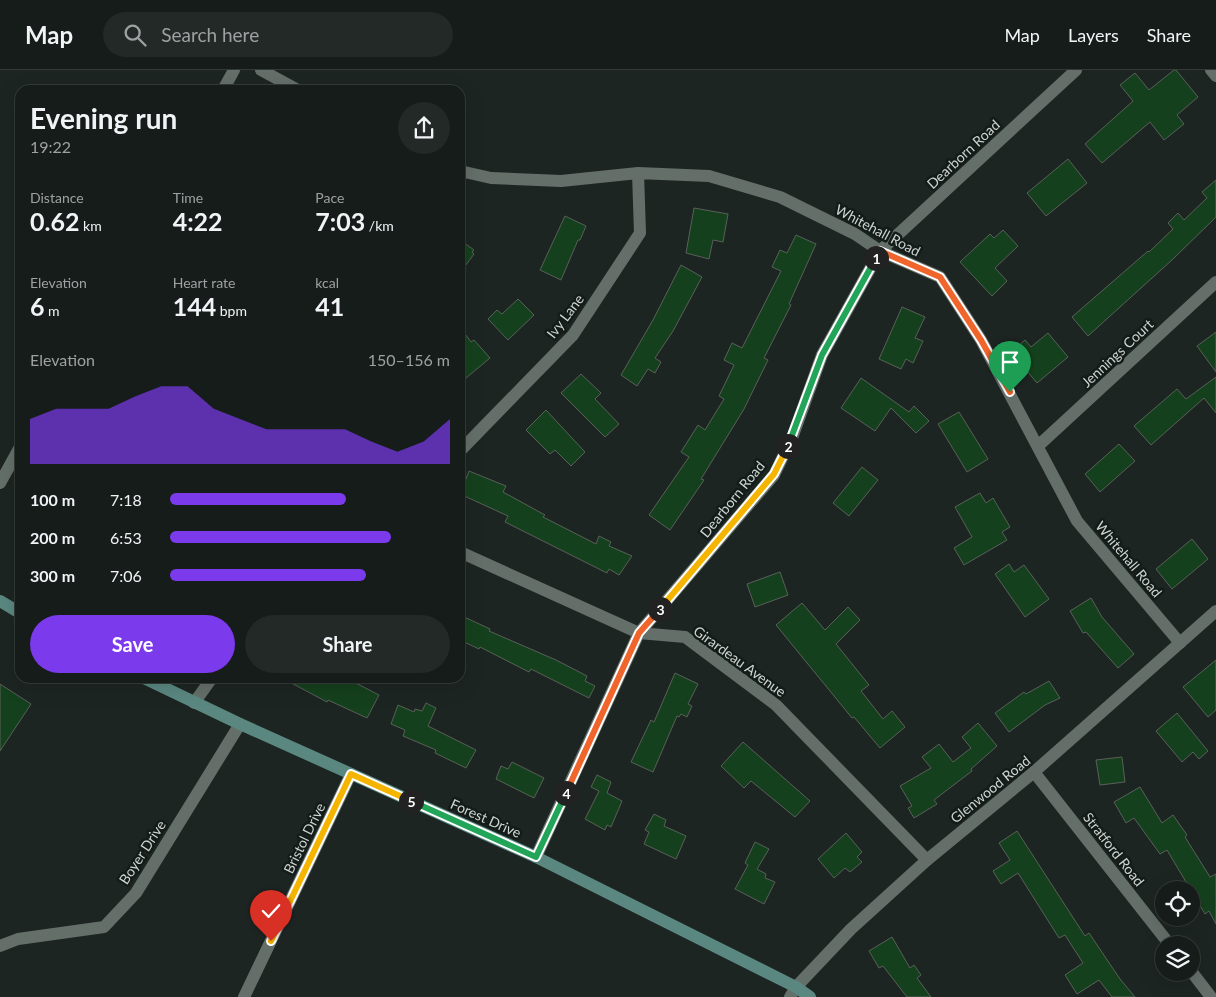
<!DOCTYPE html>
<meta charset="utf-8">
<style>
body{margin:0;font-family:Lato,sans-serif;background:#232927;color:#f1f3f6;height:100vh;display:flex;flex-direction:column;font-size:19px;white-space:nowrap}
*{box-sizing:border-box;margin:0}
p{font-size:16px;color:#9ea1a2}
.icon{flex:none;width:28px;height:28px;fill:none;stroke:currentColor;stroke-width:2;stroke-linecap:round;stroke-linejoin:round}
.map{position:relative;flex:1;overflow:hidden}
.details{position:absolute;left:15px;top:15px;width:450px;height:598px;display:flex;flex-direction:column;background:#161c1a;border-radius:15px;box-shadow:0 5px 20px #0002,0 0 0 1px #353a39}
.details>*{flex:none}
.controls{position:absolute;left:1155px;top:811px;display:grid;gap:10px}
.controls a{display:grid;place-items:center;width:45px;height:45px;border-radius:50%;background:#161c1a;box-shadow:0 5px 20px #0002,0 0 0 1px #353a39;font-size:25px}
.pin{position:absolute;display:grid;place-items:center;width:42px;height:42px;color:#fff;margin:-51px -21px;border-radius:50% 50% 50% 0;rotate:-45deg;box-shadow:0 0 5px #0007}
.pin .icon{rotate:45deg}
.km{position:absolute;width:25px;height:25px;margin:-12px;border-radius:50%;background:#222;color:#fff;font-size:14px;line-height:25px;text-align:center}
.round{display:grid;place-items:center;flex:none;width:52px;height:52px;border-radius:26px;background:#232927}
.summary{display:flex;align-items:center;justify-content:space-between;height:85px;padding:0 15px}
h1{font-size:28px;font-weight:700;line-height:38px}
.figures{display:grid;grid-template-columns:repeat(3,1fr);gap:8px;height:85px;padding:5px 15px}
.figures div{display:grid;align-content:center}
.figures b{font-size:25px;font-weight:700}
.figures small{font-size:14px;font-weight:400}
.figures p{font-size:14px}
.chart{height:140px;padding:10px 15px}
.chart p{display:flex;justify-content:space-between}
.chart svg{width:100%;height:90px;margin-top:5px;fill:#7c3aed;opacity:.7}
.cta{display:flex;gap:10px;margin-top:auto;padding:10px 15px}
.cta a{flex:1;height:58px;border-radius:30px;background:#7c3aed;color:#fff;font-size:20px;font-weight:700;line-height:58px;text-align:center}
.cta a+a{background:#232927;color:#f1f3f6}
ul{padding:0 15px;list-style:none;font-size:16px}
li{display:grid;grid-template-columns:80px 60px 1fr;align-items:center;height:38px}
li i{height:12px;border-radius:6px;background:#7c3aed}
header{display:flex;align-items:center;gap:30px;box-sizing:border-box;height:70px;padding:0 25px;background:#161c1a;border-bottom:1px solid #353a39}
header strong{font-size:24px}
nav{display:flex;gap:28px;margin-inline-start:auto;font-size:18px}
.search{width:350px;height:45px;background:#232927;display:flex;align-items:center;gap:12px;box-sizing:border-box;padding:0 18px;border-radius:28px;color:#9ea1a2;font-size:19px}
.map>svg:first-child{display:block}
.building{fill:#15401d;stroke:#596059}
.lines{fill:none;stroke-linecap:round;stroke-linejoin:round}
.minor{stroke:#656f6a;stroke-width:12}
.tertiary{stroke:#656f6a;stroke-width:12}
.secondary{stroke:#5a8881;stroke-width:12}
.split-1-casing{stroke:#fff;stroke-width:10}
.split-2-casing{stroke:#fff;stroke-width:10}
.split-3-casing{stroke:#fff;stroke-width:10}
.split-4-casing{stroke:#fff;stroke-width:10}
.split-5-casing{stroke:#fff;stroke-width:10}
.split-6-casing{stroke:#fff;stroke-width:10}
.split-1{stroke:#f0652b;stroke-width:6}
.split-2{stroke:#22a559;stroke-width:6}
.split-3{stroke:#f5b400;stroke-width:6}
.split-4{stroke:#f0652b;stroke-width:6}
.split-5{stroke:#22a559;stroke-width:6}
.split-6{stroke:#f5b400;stroke-width:6}
.labels{text-anchor:middle;dominant-baseline:central;stroke-width:5;stroke-linejoin:round;paint-order:stroke}
.street-label{font-size:14px;fill:#cfd4d2;stroke:#131c18}
</style>
<header>
<strong>Map</strong>
<div class="search"><svg class="icon" aria-label="search" viewBox="0 0 24 24"><circle cx="10" cy="10" r="6"/><path d="M15 15l6 6"/></svg>Search here</div>
<nav><a>Map</a><a>Layers</a><a>Share</a></nav>
</header>
<div class="map">
<svg width="1216" height="927" viewBox="0 0 1216 927">
<rect width="100%" height="100%" fill="#1d2522"/>
<path class="building" d="M1174 0H1176L1198 27 1177 45 1184 54 1164 70 1150 52 1102 93 1085 74 1133 31 1120 15 1135 3 1149 20Z
M1068 89 1087 113 1046 146 1027 123Z
M1216 110V147L1173 189 1088 266 1072 247 1148 181 1149 182 1173 159 1168 153 1178 143 1184 150 1207 128 1202 122Z
M694 138 728 144 723 172 713 170 709 189 686 183Z
M565 146 586 156 580 170H578L561 210 540 200Z
M1003 160 1018 176 995 198 1007 211 992 226 960 192 990 164 994 168Z
M796 165 816 174 789 234 791 235 764 288 768 290 744 339 701 409 704 410 670 460 649 445 689 387 681 382 698 355 705 360 724 329 719 326 734 295 724 290 732 273 742 278 781 201 772 197 780 180 787 183Z
M460 170 474 180 472 182 474 184 460 203Z
M681 195 702 207 673 261 655 288 661 292 655 303 648 299 637 316 621 305 653 250Z
M518 229 534 245 508 270 488 249 497 240 502 244Z
M902 237 925 247 915 268 923 271 913 293 906 289 901 299 879 289Z
M460 257 471 272 474 270 490 288 460 313Z
M1216 262V302L1197 276Z
M1048 263 1068 287 1037 313 1011 282 1025 270 1031 277Z
M581 304 601 323 595 329 619 354 605 367 561 323Z
M1216 307V343L1204 328 1151 375 1134 356 1177 319 1186 329Z
M861 308 909 342 914 336 929 351 916 363 891 338 875 361 841 338Z
M546 340 585 382 571 396 555 380 550 384 526 360Z
M959 342 988 389 967 402 938 354Z
M1119 374 1135 391 1100 422 1085 404Z
M862 397 878 410 849 446 833 433Z
M469 401 506 416 503 422 545 445 543 447 596 474 599 466 611 472 609 476 632 486 619 505 609 499 607 503 505 452 508 446 460 424Z
M980 423 986 433 993 428 1010 457 1002 462 1007 470 964 495 954 478 972 467 955 437Z
M1192 469 1208 489 1172 519 1156 499Z
M1009 494 1014 502 1024 495 1049 529 1025 547 995 504Z
M780 502 788 525 755 537 747 514Z
M1091 528 1102 547 1134 584 1118 598 1086 562 1083 563 1070 541Z
M802 533 825 560 848 537 860 550 836 574 869 615 861 621 883 649 892 641 905 657 880 678 854 647 852 648 776 555Z
M460 545 490 559 489 561 556 590 587 606 585 611 595 616 589 628 531 599 529 602 480 577 479 579 460 570Z
M1216 590V640L1208 647 1183 617Z
M675 603 698 614 688 634 692 636 687 647 681 644 679 647 677 646 653 702 631 692 651 650 654 652Z
M282 608H334L346 613 348 609 379 625 367 648 328 630 327 632Z
M1049 611 1060 628 1045 635 1009 662 995 643 1024 622 1026 624Z
M0 614 31 634 0 681Z
M426 633 436 638 428 656 476 680 466 698 435 683 436 680 403 666 405 660 391 654 398 635 414 642 415 639 422 641Z
M1177 643 1208 681 1199 689 1193 682 1182 692 1156 661Z
M978 653 997 676 971 699 972 701 934 730 937 734 914 748 908 738 912 736 900 716 931 698 922 687 939 674 953 692 971 678 962 667Z
M743 672 810 731 795 747 751 711 744 718 721 696Z
M1122 687 1125 712 1100 715 1096 690Z
M512 692 544 708 534 728 496 709 501 696 508 699Z
M597 705 611 712 607 723 622 731 611 757 607 755 605 760 585 749 599 721 591 717Z
M1140 717 1162 753 1173 745 1187 765 1185 767 1210 807 1216 804V854L1209 841 1205 844 1167 780 1160 784 1134 748 1126 753 1114 732Z
M654 744 666 750 664 756 686 766 676 789 644 774 649 762 645 760Z
M1017 761 1085 866 1089 863 1120 909 1135 927H1112L1099 910 1077 924 1065 905 1083 893 1065 865 1059 868 1018 803 1001 814 993 801 1010 790 999 773Z
M846 763 862 782 857 787 862 792 850 802 845 798 834 808 818 789Z
M755 772 769 779 757 799 766 804 765 808 775 812 764 834 735 819 748 795 745 793Z
M892 867 910 898 914 895 921 905 917 908 931 927H907L883 896 879 898 869 881Z"/>
<g class="lines">
<path class="minor" d="M261 0 298 20
M1211 0 1216 6
M223 20 234 0
M460 101 491 108 561 111 638 103 709 106 780 127 855 164 880 181 940 207 981 270 1077 451 1180 573
M1038 376 1216 212
M460 381 573 265 640 163 638 103
M0 413 20 377
M460 482 639 563 685 567 776 635 927 790
M194 633 212 608
M1034 702 1170 875
M536 787 639 563 774 405 792 368 822 285 880 181 1076 0
M0 876 18 869 104 857 136 823 240 654
M1191 901 1211 927
M244 927 351 704
M790 927 796 917"/>
<path class="tertiary" d="M796 917 851 859 927 790 1034 702 1216 541"/>
<path class="secondary" d="M0 531 20 543
M144 608 240 654 536 787 796 917 810 927"/>
</g>
<g class="lines">
<g class="split-1-casing">
<path id="split-1" d="M876 188 880 181 940 207 981 270 1010 322"/>
</g>
<g class="split-2-casing">
<path id="split-2" d="M788 376 822 285 876 188"/>
</g>
<g class="split-3-casing">
<path id="split-3" d="M660 539 774 404 788 376"/>
</g>
<g class="split-4-casing">
<path id="split-4" d="M566 723 639 563 660 539"/>
</g>
<g class="split-5-casing">
<path id="split-5" d="M411 731 536 787 566 723"/>
</g>
<g class="split-6-casing">
<path id="split-6" d="M271 871 351 704 411 731"/>
</g>
<use href="#split-1" class="split-1"/>
<use href="#split-2" class="split-2"/>
<use href="#split-3" class="split-3"/>
<use href="#split-4" class="split-4"/>
<use href="#split-5" class="split-5"/>
<use href="#split-6" class="split-6"/>
</g>
<g class="labels">
<g class="street-label">
<text transform="translate(963 84) rotate(-43)">Dearborn Road</text>
<text transform="translate(878 160) rotate(28)">Whitehall Road</text>
<text transform="translate(565 246) rotate(-53)">Ivy Lane</text>
<text transform="translate(1117 283) rotate(-43)">Jennings Court</text>
<text transform="translate(732 429) rotate(-51)">Dearborn Road</text>
<text transform="translate(1129 489) rotate(50)">Whitehall Road</text>
<text transform="translate(740 591) rotate(36)">Girardeau Avenue</text>
<text transform="translate(990 719) rotate(-39)">Glenwood Road</text>
<text transform="translate(486 748) rotate(24)">Forest Drive</text>
<text transform="translate(304 768) rotate(-64)">Bristol Drive</text>
<text transform="translate(1114 779) rotate(52)">Stratford Road</text>
<text transform="translate(142 782) rotate(-57)">Boyer Drive</text>
</g>
</g>
</svg>
<div class="controls">
<a><svg class="icon" aria-label="locate" viewBox="0 0 24 24"><circle cx="12" cy="12" r="6"/><path d="M12 2v4M12 18v4M2 12h4M18 12h4"/></svg></a>
<a><svg class="icon" aria-label="layers" viewBox="0 0 24 24"><path d="M12 4l9 5-9 5-9-5zM3 14l9 5 9-5"/></svg></a>
</div>
<div class="pin" style="left:1010px;top:322px;background:#1e9e55"><svg class="icon" aria-label="arrive" viewBox="0 0 24 24"><path d="M6 21V4h12l-3 4 3 4H6"/></svg></div>
<div class="pin" style="left:271px;top:871px;background:#d93025"><svg class="icon" aria-label="check" viewBox="0 0 24 24"><path d="M5 12l5 5 9-10"/></svg></div>
<b class="km" style="left:876px;top:188px">1</b>
<b class="km" style="left:788px;top:376px">2</b>
<b class="km" style="left:660px;top:539px">3</b>
<b class="km" style="left:566px;top:723px">4</b>
<b class="km" style="left:411px;top:731px">5</b>
<section class="details">
<div class="summary"><div><h1>Evening run</h1><p>19:22</p></div><a class="round"><svg class="icon" aria-label="share" viewBox="0 0 24 24"><path d="M12 15V3M7 8l5-5 5 5M5 13v7h14v-7"/></svg></a></div>
<div class="figures">
<div><p>Distance</p><b>0.62<small> km</small></b></div>
<div><p>Time</p><b>4:22</b></div>
<div><p>Pace</p><b>7:03<small> /km</small></b></div>
</div>
<div class="figures">
<div><p>Elevation</p><b>6<small> m</small></b></div>
<div><p>Heart rate</p><b>144<small> bpm</small></b></div>
<div><p>kcal</p><b>41</b></div>
</div>
<div class="chart"><p><span>Elevation</span>150–156 m</p>
<svg viewBox="0 0 160 44" preserveAspectRatio="none"><path d="M0 44V22L10 17L20 17L30 17L40 11L50 6L60 6L70 17L80 22L90 27L100 27L110 27L120 27L130 33L140 38L150 33L160 22V44z"/></svg>
</div>
<ul>
<li><b>100 m</b>7:18<i style="width:63%"></i></li>
<li><b>200 m</b>6:53<i style="width:79%"></i></li>
<li><b>300 m</b>7:06<i style="width:70%"></i></li>
</ul>
<div class="cta"><a>Save</a><a>Share</a></div>
</section>
</div>
